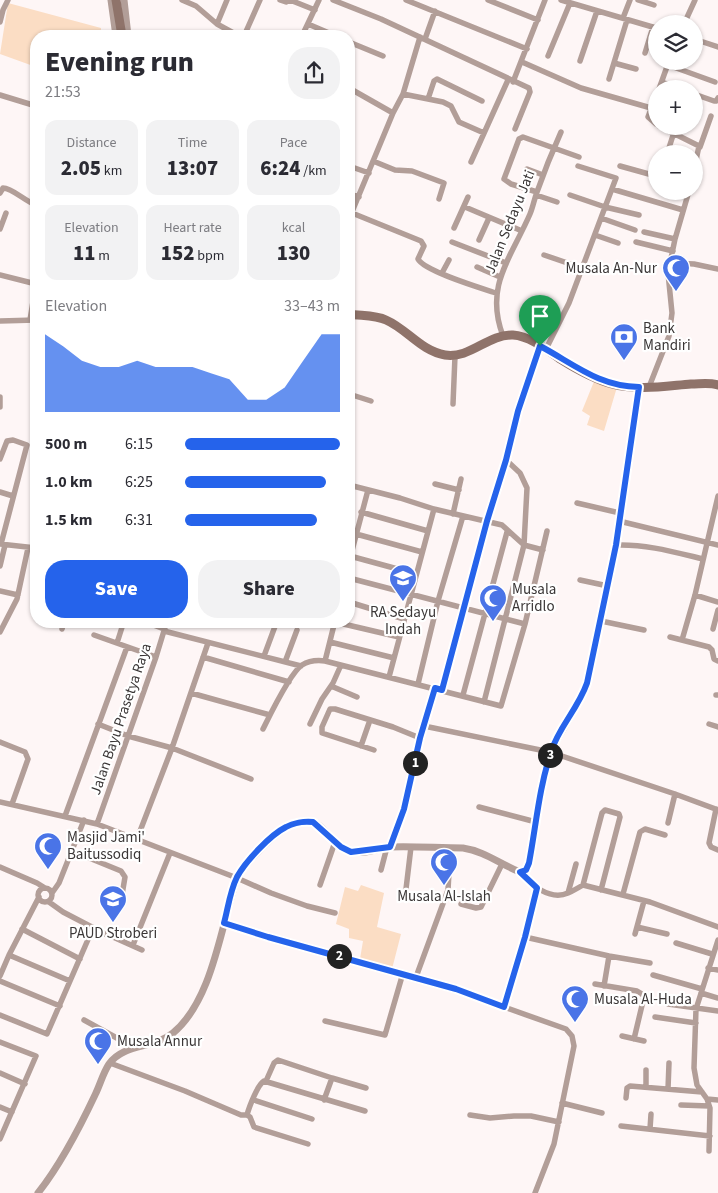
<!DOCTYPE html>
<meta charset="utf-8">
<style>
body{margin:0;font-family:"Source Sans 3",sans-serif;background:#f2f2f3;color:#2b2b33;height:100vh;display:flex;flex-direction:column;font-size:19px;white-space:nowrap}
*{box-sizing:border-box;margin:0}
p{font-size:16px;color:#7c7c81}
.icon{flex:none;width:28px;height:28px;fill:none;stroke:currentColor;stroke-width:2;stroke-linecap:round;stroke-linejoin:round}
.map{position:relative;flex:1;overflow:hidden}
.drawer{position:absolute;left:30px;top:30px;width:325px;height:598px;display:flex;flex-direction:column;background:#fff;border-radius:20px;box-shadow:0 1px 4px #0004}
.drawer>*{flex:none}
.buttons{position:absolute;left:648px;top:15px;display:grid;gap:10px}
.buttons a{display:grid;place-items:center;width:55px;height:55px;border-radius:50%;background:#fff;box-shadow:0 1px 4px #0004;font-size:25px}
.pin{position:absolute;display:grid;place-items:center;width:42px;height:42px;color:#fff;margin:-51px -21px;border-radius:50% 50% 50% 0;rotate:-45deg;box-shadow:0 0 5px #0007}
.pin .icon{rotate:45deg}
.km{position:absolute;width:25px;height:25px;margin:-12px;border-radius:50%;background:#222;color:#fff;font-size:14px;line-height:25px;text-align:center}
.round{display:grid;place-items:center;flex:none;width:52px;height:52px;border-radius:20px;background:#f2f2f3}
.head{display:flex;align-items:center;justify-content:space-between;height:85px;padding:0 15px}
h1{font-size:28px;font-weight:800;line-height:38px}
.stats{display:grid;grid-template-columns:repeat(3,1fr);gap:8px;height:85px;padding:5px 15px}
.stats div{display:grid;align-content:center;border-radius:12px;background:#f2f2f3;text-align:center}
.stats b{font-size:21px;font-weight:800}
.stats small{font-size:14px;font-weight:400}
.stats p{font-size:14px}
.chart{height:140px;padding:10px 15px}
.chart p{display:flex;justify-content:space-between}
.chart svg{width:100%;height:90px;margin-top:5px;fill:#2563eb;opacity:.7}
.button{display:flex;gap:10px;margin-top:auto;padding:10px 15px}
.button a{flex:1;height:58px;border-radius:20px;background:#2563eb;color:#fff;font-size:20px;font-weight:800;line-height:58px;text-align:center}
.button a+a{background:#f2f2f3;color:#2b2b33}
ul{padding:0 15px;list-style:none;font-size:16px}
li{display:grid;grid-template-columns:80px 60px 1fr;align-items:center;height:38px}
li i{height:12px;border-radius:6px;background:#2563eb}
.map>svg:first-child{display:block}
.green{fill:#fbddc4}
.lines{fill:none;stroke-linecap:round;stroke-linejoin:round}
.minor{stroke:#b29e98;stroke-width:5.5}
.tertiary{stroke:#b29e98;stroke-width:7}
.secondary{stroke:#8f736a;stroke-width:9}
.route-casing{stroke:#fff;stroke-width:10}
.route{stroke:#2563eb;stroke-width:6}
.labels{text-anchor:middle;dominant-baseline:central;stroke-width:4.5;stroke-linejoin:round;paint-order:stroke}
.street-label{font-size:15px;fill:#3a3636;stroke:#fff}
.poi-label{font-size:15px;fill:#3a3636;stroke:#fff;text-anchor:start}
</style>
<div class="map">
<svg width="718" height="1193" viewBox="0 0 718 1193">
<rect width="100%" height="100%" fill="#fef6f6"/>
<path class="green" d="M8 3 101 28V36H36V67L0 54Z
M595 379 617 387 604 431 587 425 590 416 582 411Z
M361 885 384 893 377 927 401 934 392 969 360 959 363 941 349 938V929L336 924 345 887 358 891Z"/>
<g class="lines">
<path class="minor" d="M182 0 196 6 217 24 239 36
M280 0 286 2 290 0
M290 0 315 10
M333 0 381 19 529 88 530 92 515 129
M406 0 527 49
M488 0 538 20
M561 0 656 28
M638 0 654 5
M623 18 630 0
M0 22 3 10 8 0
M217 24 227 0
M308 24 336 36
M684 24 695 0
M244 36 260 0
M302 36 319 0
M425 39 435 11
M694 39 718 47
M349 42 383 56
M645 53 653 27
M548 56 570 3
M580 61 597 11
M522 62 581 88 651 108
M614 63 636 69
M668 65 715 82
M609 79 627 20
M513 82 545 0
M662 82 680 89
M349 88 393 113
M659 89 669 61
M403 94 443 102 451 106 459 122 484 133
M694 94 714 101H716L718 98
M0 95 36 106
M656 96 648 117 656 124
M428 99 434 81 437 79 482 101
M659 126 699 146 694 170
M700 147 711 116
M667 154 676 126
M373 161 395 170 412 171 444 183 439 199
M471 162 508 80
M349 166 369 173
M620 166 656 176
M527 169 543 175
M612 189 683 210
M537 192 511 184 504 179 519 139 523 137 579 157
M0 193 3 188C12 188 25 201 36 205
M349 194 359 197
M536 195 557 202
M570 195 605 207 639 215
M465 207 522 231
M352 213 421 241 424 246 418 259C424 271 481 288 496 293
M601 218 635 230
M349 219 393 113 403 94 420 37
M454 228 468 197
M0 229 6 213
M644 232 675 239
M595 235 618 243
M479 240 489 218
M452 242 506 263
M636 242 673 251
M544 255 582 268
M671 263 694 264 718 269
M477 267 500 277
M442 273 449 260
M0 275 36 284
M30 320 36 283
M0 321 36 320
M503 336C484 286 511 258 530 214 533 207 534 200 537 192 544 172 552 152 561 132
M546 349 569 303 616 178 578 166
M649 387 669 336 672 313 668 273 675 239 689 191
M349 394 371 401
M0 397V407
M453 404 455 356
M0 459 7 441 13 440 27 445 1 544
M435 484 459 490
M349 485 400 498 434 509 502 525 524 545 543 550
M0 492 13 496
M577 503 620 513
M361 512 428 531
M453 514 461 479
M619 521 718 545
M356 534 422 552
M0 544 36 548
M616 545C646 544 674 552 703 559
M350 556 416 574
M349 562 368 490
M0 566 5 545
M349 578 525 624
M580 580 608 586
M0 591 18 595
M695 595 718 602
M349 602 404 619
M35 606 36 607
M143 621 164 629
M601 621 644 630
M335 622 399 637
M62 629 64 621
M713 629 718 610
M164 631 301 666
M0 632 17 599 28 548
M94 635 156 657
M670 637 709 647 712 650 714 659 718 661
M682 640 695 595 718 496
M330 642 394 658
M117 643 124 621
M264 656 277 621
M203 657 289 682
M325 661 335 621
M285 662 297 630
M389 677 434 509
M418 684 438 601 463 516
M331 686 357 697
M442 690 487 521 506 460 518 411 540 346
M191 693 270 715
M463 695 507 532
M716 695H718
M484 702 524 545 527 488 520 473 506 460
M98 724 128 736 172 748 251 779
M310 724 322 699 333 683 341 665
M709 724 718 727
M424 726 550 752 675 794 718 810
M263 729C270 715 290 673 302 665 310 660 317 660 325 661L501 706 525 624 547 531
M0 742 25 752 28 759 12 804
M361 746 370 720
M374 750 322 733V727L330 709H335L393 727 420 738
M0 802 97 824 237 878 271 893 307 906 335 913
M479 807 536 822
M716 809 709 843 711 847 718 850
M65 816 127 647
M668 823 675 794
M97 824 156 657 167 621
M137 839 172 748 208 643
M390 847 404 809 420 738 435 688
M72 851 121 871 125 877 122 895
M0 867 37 883 45 888
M381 870 387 847
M520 872C531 885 550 901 568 893 573 891 578 888 583 885L650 902 718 927
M320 885 335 842
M583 885 602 813 605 810 619 814 620 817 601 890
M38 895a7 7 0 1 1 14 0a7 7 0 1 1-14 0Z
M406 889 411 847
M52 893 59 883 84 820
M568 893 576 864
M623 894 640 832 645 829 665 835
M49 902 63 912 111 937
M461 904 476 908 481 907 502 864
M223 923 268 937 456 989 504 1007
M637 927 667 934
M22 929 80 959
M635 934 644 901
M113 937 142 950
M525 937 609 956 650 963
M676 943 712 954
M133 945 170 853
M9 955 70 981
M708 968 718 970
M653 975 702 989
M0 976 9 955 39 897
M416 977 448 890 449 872 447 848
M0 981 60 1006
M595 984 637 991 642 994 644 997 634 1039
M604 986 609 956
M701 993 718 998
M668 1004 718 1011
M0 1015 47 1034 93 928
M655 1017 696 1023
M84 1020 135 1048
M325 1021 385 1035 403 973
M622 1036 644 1041
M0 1042 36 1056 0 1139
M110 1063 185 1091 241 1115H247
M0 1073 25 1084
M266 1081 274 1063 278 1060 332 1078
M646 1087V1070
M668 1089 669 1063
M626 1098 627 1088 630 1086 702 1092
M707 1099 718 1100
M254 1100 312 1119
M324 1100 332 1078 366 1088
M562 1103 602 1113
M681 1105 709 1106
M0 1107 12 1112
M247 1115C249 1107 258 1084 264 1081L365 1111
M247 1115 250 1117 254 1127 308 1144
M470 1115 490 1118 514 1116H531L559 1122
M621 1126 710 1136
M650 1129 651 1114
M709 1151 710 1108 707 1099 697 1085 694 1068 696 1009 718 940
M535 1193 554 1144 574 1046 572 1036 566 1029 504 1007 525 937 537 888"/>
<path class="tertiary" d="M111 0 116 36
M124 0 128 36
M38 1193C61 1164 79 1129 95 1095 100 1085 103 1073 109 1064 124 1043 154 1049 173 1033 213 1000 221 925 237 878 248 860 292 808 317 824 329 832 337 850 352 852 364 855 378 848 390 847 414 846 438 848 463 848 484 851 500 864 520 872L526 870 529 863 543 780 550 752 580 700 587 683 616 545 639 387"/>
<path class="secondary" d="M116 0 122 36
M349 314C361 316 375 315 386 320 407 329 421 351 445 355 470 359 488 334 513 335 530 336 547 350 560 359 576 369 593 379 612 384 637 391 666 386 691 384 700 384 709 382 718 385"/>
</g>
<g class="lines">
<g class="route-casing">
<path id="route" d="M540 346C574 364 598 386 639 387L616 545 587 683C578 709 558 728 551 752 539 788 536 826 529 863L526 870 520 872 537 888 525 937 504 1007 456 989 268 937 224 923C228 908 230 891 237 877 245 862 270 835 286 827 293 823 304 821 313 822L341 847 351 852 390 847 404 809 420 738 435 688 442 690 487 521 506 460 518 411Z"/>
</g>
<use href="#route" class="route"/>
</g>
<defs>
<g id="mosque-pin" transform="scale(1.4375)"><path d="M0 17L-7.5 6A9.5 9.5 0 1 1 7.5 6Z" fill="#4a74e7" stroke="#fff"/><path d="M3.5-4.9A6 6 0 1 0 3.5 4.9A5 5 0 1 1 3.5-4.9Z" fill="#fff"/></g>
<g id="bank-pin" transform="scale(1.4375)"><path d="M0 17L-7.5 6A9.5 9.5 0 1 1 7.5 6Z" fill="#4a74e7" stroke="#fff"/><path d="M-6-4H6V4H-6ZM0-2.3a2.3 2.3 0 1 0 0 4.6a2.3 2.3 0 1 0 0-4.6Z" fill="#fff"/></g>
<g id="school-pin" transform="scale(1.4375)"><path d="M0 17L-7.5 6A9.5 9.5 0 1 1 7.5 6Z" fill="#4a74e7" stroke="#fff"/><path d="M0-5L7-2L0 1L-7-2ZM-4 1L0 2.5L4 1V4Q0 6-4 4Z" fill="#fff"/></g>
</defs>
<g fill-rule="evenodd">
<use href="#mosque-pin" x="676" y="268"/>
<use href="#bank-pin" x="624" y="337"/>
<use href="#school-pin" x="403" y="578"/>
<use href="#mosque-pin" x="493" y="598"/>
<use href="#mosque-pin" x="48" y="846"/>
<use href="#mosque-pin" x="444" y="862"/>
<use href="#school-pin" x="113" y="899"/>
<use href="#mosque-pin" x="575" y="999"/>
<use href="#mosque-pin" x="98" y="1041"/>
</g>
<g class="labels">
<g class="street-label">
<text transform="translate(510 222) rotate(-68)">Jalan Sedayu Jati</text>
<text transform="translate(121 719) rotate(-71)">Jalan Bayu Prasetya Raya</text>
</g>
<g class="poi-label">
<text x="657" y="268" text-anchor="end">Musala An-Nur</text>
<text x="643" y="328">Bank<tspan x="643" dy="17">Mandiri</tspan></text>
<text x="512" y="589">Musala<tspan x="512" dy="17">Arridlo</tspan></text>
<text x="403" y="612" text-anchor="middle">RA Sedayu<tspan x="403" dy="17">Indah</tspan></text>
<text x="67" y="837">Masjid Jami'<tspan x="67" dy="17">Baitussodiq</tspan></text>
<text x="444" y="896" text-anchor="middle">Musala Al-Islah</text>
<text x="113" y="933" text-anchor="middle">PAUD Stroberi</text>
<text x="594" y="999">Musala Al-Huda</text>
<text x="117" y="1041">Musala Annur</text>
</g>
</g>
</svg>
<div class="buttons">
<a><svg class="icon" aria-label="layers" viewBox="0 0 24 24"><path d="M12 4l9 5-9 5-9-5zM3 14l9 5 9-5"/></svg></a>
<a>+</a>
<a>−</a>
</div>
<div class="pin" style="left:540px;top:346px;background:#1e9e55"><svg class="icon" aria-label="arrive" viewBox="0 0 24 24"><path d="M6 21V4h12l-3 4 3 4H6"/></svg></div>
<b class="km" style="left:415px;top:763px">1</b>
<b class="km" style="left:339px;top:956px">2</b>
<b class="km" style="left:550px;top:755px">3</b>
<section class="drawer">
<div class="head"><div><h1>Evening run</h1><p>21:53</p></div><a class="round"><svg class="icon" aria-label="share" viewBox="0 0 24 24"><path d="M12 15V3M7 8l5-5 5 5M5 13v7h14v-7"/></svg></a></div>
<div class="stats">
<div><p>Distance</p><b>2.05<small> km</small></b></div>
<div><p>Time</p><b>13:07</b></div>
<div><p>Pace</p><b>6:24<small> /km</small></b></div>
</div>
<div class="stats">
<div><p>Elevation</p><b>11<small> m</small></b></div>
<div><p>Heart rate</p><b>152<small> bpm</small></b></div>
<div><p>kcal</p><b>130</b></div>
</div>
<div class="chart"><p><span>Elevation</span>33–43 m</p>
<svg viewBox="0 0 160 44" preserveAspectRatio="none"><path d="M0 44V6L10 12L20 19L30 22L40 22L50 19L60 22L70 22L80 22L90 25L100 28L110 38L120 38L130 32L140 19L150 6L160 6V44z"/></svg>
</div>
<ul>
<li><b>500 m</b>6:15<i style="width:100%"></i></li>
<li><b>1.0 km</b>6:25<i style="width:91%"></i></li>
<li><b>1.5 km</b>6:31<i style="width:85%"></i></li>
</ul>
<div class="button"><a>Save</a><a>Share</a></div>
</section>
</div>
